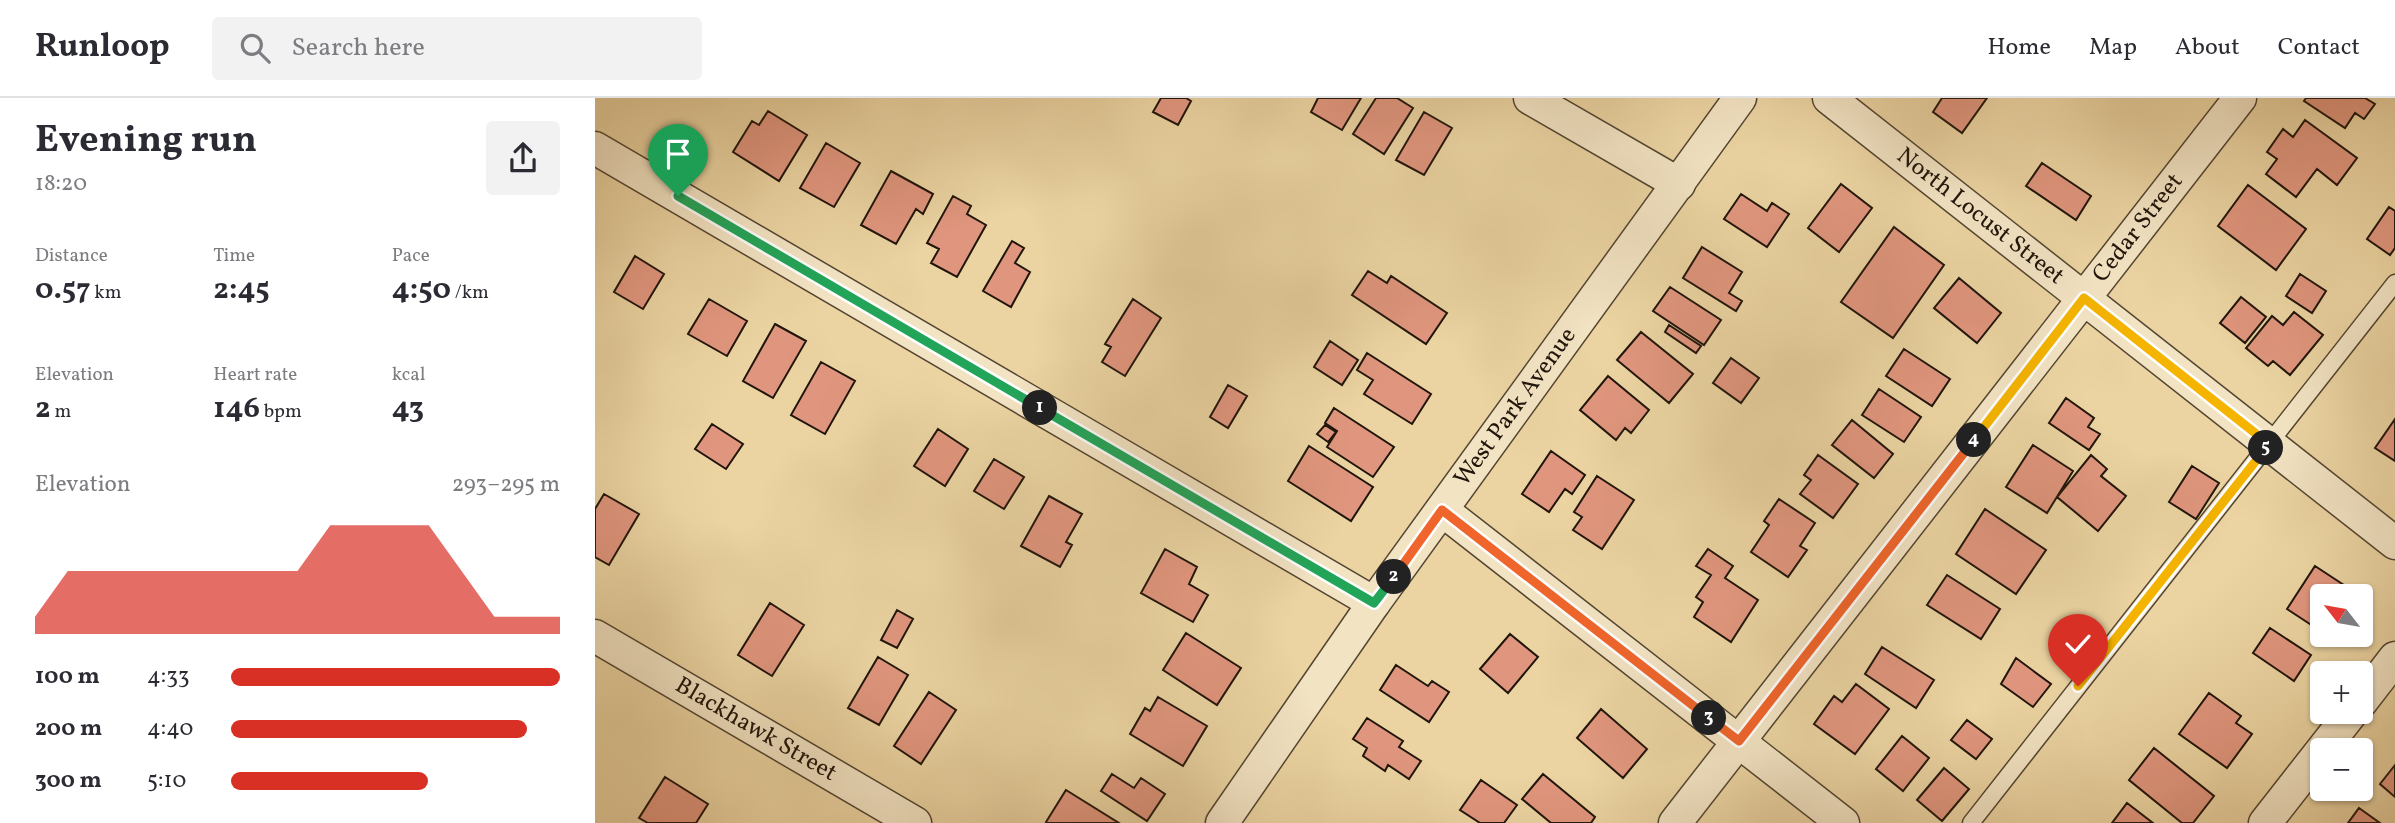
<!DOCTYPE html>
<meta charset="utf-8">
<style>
body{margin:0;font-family:Vollkorn,serif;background:#f2f2f3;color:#2b2b33;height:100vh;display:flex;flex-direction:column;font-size:26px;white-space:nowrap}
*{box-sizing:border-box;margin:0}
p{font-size:23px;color:#7c7c81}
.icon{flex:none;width:38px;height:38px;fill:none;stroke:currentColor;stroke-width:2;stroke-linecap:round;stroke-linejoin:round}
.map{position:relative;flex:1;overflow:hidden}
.panel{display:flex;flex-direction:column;background:#fff;width:595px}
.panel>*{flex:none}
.needle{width:46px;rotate:301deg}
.controls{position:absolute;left:1715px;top:486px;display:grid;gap:14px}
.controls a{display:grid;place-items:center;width:63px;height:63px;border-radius:7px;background:#fff;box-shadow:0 2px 5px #0004;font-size:35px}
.pin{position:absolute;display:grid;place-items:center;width:60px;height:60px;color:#fff;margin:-72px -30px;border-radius:50% 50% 50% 0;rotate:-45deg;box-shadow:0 0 7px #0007}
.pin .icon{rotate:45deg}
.km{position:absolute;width:35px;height:35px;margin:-18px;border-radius:50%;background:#222;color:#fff;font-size:19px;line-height:35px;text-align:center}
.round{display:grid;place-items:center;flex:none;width:74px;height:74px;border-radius:7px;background:#f2f2f3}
.summary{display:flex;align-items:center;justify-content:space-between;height:119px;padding:0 35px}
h1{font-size:38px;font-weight:700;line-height:52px}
.metrics{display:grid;grid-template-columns:repeat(3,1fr);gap:10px;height:119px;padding:7px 35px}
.metrics div{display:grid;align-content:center}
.metrics b{font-size:30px;font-weight:700}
.metrics small{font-size:19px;font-weight:400}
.metrics p{font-size:19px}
.chart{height:196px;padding:14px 35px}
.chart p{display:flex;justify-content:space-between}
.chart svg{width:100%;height:126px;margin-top:7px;fill:#d93025;opacity:.7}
ul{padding:0 35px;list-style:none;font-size:23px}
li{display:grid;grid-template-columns:112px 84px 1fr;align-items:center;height:52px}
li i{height:18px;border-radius:9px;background:#d93025}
header{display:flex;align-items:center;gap:42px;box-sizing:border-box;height:98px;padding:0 35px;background:#fff;border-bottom:2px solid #e1e1e2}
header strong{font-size:33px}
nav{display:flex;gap:38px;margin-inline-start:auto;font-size:24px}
.search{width:490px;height:63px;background:#f2f2f3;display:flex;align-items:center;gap:18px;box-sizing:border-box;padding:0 24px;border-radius:7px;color:#7c7c81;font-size:26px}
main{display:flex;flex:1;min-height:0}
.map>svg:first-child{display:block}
.building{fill:#e0967e;stroke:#20150b;stroke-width:2}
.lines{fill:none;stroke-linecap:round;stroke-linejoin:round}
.service-casing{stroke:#534531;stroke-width:19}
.minor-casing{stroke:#534531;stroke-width:35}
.service{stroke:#f2e3c3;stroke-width:16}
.minor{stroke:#f2e3c3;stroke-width:32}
.split-1-casing{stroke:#fff;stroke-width:14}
.split-2-casing{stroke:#fff;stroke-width:14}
.split-3-casing{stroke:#fff;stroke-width:14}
.split-4-casing{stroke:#fff;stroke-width:14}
.split-5-casing{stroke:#fff;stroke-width:14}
.split-6-casing{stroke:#fff;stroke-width:14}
.split-1{stroke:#22a559;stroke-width:9}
.split-2{stroke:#22a559;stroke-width:9}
.split-3{stroke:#f0652b;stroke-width:9}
.split-4{stroke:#f0652b;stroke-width:9}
.split-5{stroke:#f5b400;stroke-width:9}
.split-6{stroke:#f5b400;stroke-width:9}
.labels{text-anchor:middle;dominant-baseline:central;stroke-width:5;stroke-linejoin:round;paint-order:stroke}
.street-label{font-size:24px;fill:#20150b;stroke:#f2e3c3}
</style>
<header>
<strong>Runloop</strong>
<div class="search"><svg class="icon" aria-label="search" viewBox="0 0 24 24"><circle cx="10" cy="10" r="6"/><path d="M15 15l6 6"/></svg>Search here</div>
<nav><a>Home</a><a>Map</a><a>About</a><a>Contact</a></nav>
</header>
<main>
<section class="panel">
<div class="summary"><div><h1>Evening run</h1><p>18:20</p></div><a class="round"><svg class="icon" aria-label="share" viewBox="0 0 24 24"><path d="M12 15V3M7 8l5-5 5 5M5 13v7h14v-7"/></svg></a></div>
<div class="metrics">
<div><p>Distance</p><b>0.57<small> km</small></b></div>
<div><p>Time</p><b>2:45</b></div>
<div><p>Pace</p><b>4:50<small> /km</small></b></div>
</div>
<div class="metrics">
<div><p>Elevation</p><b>2<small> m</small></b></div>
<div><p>Heart rate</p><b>146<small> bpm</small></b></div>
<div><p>kcal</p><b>43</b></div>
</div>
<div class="chart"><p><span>Elevation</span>293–295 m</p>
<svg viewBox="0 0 160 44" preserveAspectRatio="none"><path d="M0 44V38L10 22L20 22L30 22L40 22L50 22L60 22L70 22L80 22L90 6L100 6L110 6L120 6L130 22L140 38L150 38L160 38V44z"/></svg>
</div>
<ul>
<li><b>100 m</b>4:33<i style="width:100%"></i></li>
<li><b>200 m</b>4:40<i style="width:90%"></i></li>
<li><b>300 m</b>5:10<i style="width:60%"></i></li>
</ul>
</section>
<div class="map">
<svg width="1800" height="725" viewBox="0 0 1800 725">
<rect width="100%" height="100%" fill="#ebd4a2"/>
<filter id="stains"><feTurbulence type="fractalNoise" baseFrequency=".00286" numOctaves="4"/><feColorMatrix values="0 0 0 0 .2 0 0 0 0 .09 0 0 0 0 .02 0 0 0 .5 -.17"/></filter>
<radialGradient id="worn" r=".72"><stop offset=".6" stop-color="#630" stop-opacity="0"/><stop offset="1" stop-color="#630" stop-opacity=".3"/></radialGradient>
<path class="building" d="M566 0H591L596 3 583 27 558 14Z
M723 0H766L747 32 716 14Z
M781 0H802L818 10 789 56 758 36Z
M1347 0H1392L1367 35 1338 14Z
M1711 0H1770L1780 6 1769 21 1760 15 1750 30 1709 3Z
M173 13 212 37 184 83 138 54 157 23 164 27Z
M829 14 857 30 829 77 801 62Z
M1710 22 1762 60 1742 87 1722 71 1701 99 1671 76 1682 61 1672 54 1688 31 1698 39Z
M231 45 265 65 239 109 205 90Z
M1447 65 1496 98 1481 122 1431 88Z
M296 73 338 96 328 116 321 111 301 146 266 127Z
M1246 86 1277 110 1244 154 1213 130Z
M1653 87 1711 131 1681 172 1623 128Z
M1146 96 1172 113 1177 105 1194 116 1172 149 1129 121Z
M358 98 376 108 372 116 391 127 362 179 336 165 344 151 332 145Z
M1794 109 1800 113V150L1795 157 1772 141Z
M1299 129 1349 167 1298 240 1246 204Z
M417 143 429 150 420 165 435 174 416 209 388 193Z
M1107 149 1147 174 1134 195 1147 203 1141 213 1088 180Z
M40 158 69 176 48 211 19 194Z
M773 173 792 185 796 178 852 215 831 246 757 197Z
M1705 176 1731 193 1717 215 1691 198Z
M1364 180 1406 215 1382 245 1339 210Z
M1075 189 1126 222 1109 247 1058 213Z
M1646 199 1671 219 1650 245 1625 225Z
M114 201 152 223 132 258 93 236Z
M538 201 566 220 530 278 507 264 516 249 510 246Z
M1699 214 1728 237 1695 277 1678 263 1673 268 1651 250 1677 218 1688 227Z
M180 226 211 243 178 300 148 283Z
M1074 227 1106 248 1101 255 1070 234Z
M1046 234 1098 276 1074 305 1022 262Z
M735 243 763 262 747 287 719 269Z
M1309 251 1355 281 1337 308 1291 278Z
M772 255 836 296 817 326 769 296 778 282 762 272Z
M1136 260 1164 280 1146 305 1118 285Z
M226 264 260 283 230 336 196 317Z
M1013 278 1054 312 1036 335 1030 330 1021 342 985 312Z
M633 287 652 298 633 330 615 319Z
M1284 291 1326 319 1309 344 1267 317Z
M1471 300 1499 320 1493 329 1505 336 1494 352 1454 325Z
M739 310 799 349 778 379 732 349 742 333 730 325Z
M1800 321V363L1780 350Z
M1257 322 1298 356 1279 380 1237 347Z
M117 326 148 346 131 371 100 351Z
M730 327 741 334 733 344 722 336Z
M343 331 373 351 350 388 319 368Z
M1438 347 1478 373 1452 415 1411 389Z
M714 348 778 389 756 423 693 383Z
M956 353 990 377 977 396 970 391 954 414 927 396Z
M1223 357 1263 386 1238 420 1205 396 1216 382 1209 377Z
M1496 357 1512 371 1506 378 1531 398 1503 433 1462 399Z
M399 361 429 379 409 411 379 393Z
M1597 368 1624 385 1601 421 1574 404Z
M1002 378 1039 402 1007 451 978 432 987 419 979 414Z
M9 396 44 416 14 467 0 459V411Z
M454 398 487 416 471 444 477 447 465 469 426 448Z
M1184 401 1220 425 1205 448 1212 452 1193 479 1156 454 1174 427 1169 423Z
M1390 411 1451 452 1421 496 1361 456Z
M570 451 602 469 594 486 613 497 598 524 546 495Z
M1113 451 1138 468 1130 480 1163 502 1136 544 1099 519 1108 504 1101 499 1116 477 1101 468Z
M1720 468 1761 495 1758 499H1727V534L1692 511Z
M1352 477 1405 511 1386 541 1332 507Z
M175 505 209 527 177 578 143 557Z
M302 512 318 521 302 550 286 542Z
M1675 530 1716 557 1699 583 1658 555Z
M591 535 646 570 622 607 568 572Z
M915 536 943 559 913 595 885 571Z
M1287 549 1339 582 1321 610 1270 576Z
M283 559 313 577 284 627 253 610Z
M1421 560 1456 586 1438 609 1406 586Z
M801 567 833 588 837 583 854 594 834 624 785 592Z
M1261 586 1294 611 1260 656 1219 626 1239 598 1247 604Z
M334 594 361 612 326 666 299 648Z
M1614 595 1646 618 1641 625 1657 636 1632 670 1584 636Z
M563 599 612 628 588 668 535 636 550 610 555 613Z
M1006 611 1052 651 1028 680 982 640Z
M772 620 808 643 804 649 826 663 814 681 793 667 790 673 768 658 772 650 758 641Z
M1372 622 1397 641 1381 661 1356 642Z
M1307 638 1334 660 1308 693 1281 671Z
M1559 650 1619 698 1598 725H1587L1534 682Z
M1800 667V699L1785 686Z
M1349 670 1374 691 1347 723 1322 702Z
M517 676 539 690 546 680 570 696 552 723 506 693Z
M948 676 1000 719 996 725H956L927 701Z
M70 679 113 706 101 725H53L44 720Z
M886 682 922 707 909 725H885L865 712Z
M471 692 524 725H453L451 724Z
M1532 705 1558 725H1517Z
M1764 710 1785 725H1753Z"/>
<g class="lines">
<g class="service-casing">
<path id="service" d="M1376 725 1800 185"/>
</g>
<g class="minor-casing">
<g id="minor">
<path d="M935 0 1084 86"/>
<path id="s1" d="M1234 0 1800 445"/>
<path d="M0 50 779 505"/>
<path d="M847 412 1248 725"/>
<path id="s2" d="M0 538 320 725"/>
<path d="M1766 604 1800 560"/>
<path id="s3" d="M627 725 779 505 1145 0"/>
<path id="s4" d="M1080 725 1645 0"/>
<path d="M1670 725 1757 614"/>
</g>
</g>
<use href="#service" class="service"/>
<use href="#minor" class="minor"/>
</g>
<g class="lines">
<g class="split-1-casing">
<path id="split-1" d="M83 98 445 310"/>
</g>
<g class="split-2-casing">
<path id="split-2" d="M445 310 779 505 799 479"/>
</g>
<g class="split-3-casing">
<path id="split-3" d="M799 479 847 412 1114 620"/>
</g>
<g class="split-4-casing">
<path id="split-4" d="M1114 620 1144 643 1379 342"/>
</g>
<g class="split-5-casing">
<path id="split-5" d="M1379 342 1489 200 1674 346 1671 350"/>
</g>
<g class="split-6-casing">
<path id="split-6" d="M1483 588 1671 350"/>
</g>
<use href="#split-1" class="split-1"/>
<use href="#split-2" class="split-2"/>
<use href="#split-3" class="split-3"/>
<use href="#split-4" class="split-4"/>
<use href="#split-5" class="split-5"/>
<use href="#split-6" class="split-6"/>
</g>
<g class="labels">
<g class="street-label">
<text stroke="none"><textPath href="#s1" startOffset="192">North Locust Street</textPath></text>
<text stroke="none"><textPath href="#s4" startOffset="754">Cedar Street</textPath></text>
<text stroke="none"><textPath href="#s3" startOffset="509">West Park Avenue</textPath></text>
<text stroke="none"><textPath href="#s2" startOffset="186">Blackhawk Street</textPath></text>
</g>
</g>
<rect width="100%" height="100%" filter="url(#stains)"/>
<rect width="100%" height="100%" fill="url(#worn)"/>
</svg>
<div class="controls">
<a><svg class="needle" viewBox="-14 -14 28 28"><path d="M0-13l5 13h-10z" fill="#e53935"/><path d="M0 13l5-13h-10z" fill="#7c7c81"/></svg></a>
<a>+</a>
<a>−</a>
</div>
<div class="pin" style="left:83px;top:98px;background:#1e9e55"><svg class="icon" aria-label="arrive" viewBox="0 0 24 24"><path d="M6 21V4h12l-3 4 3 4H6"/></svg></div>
<div class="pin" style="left:1483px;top:588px;background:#d93025"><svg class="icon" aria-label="check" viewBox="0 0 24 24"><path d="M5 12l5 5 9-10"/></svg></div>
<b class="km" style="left:445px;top:310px">1</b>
<b class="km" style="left:799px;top:479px">2</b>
<b class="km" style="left:1114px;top:620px">3</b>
<b class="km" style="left:1379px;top:342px">4</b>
<b class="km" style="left:1671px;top:350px">5</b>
</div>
</main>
